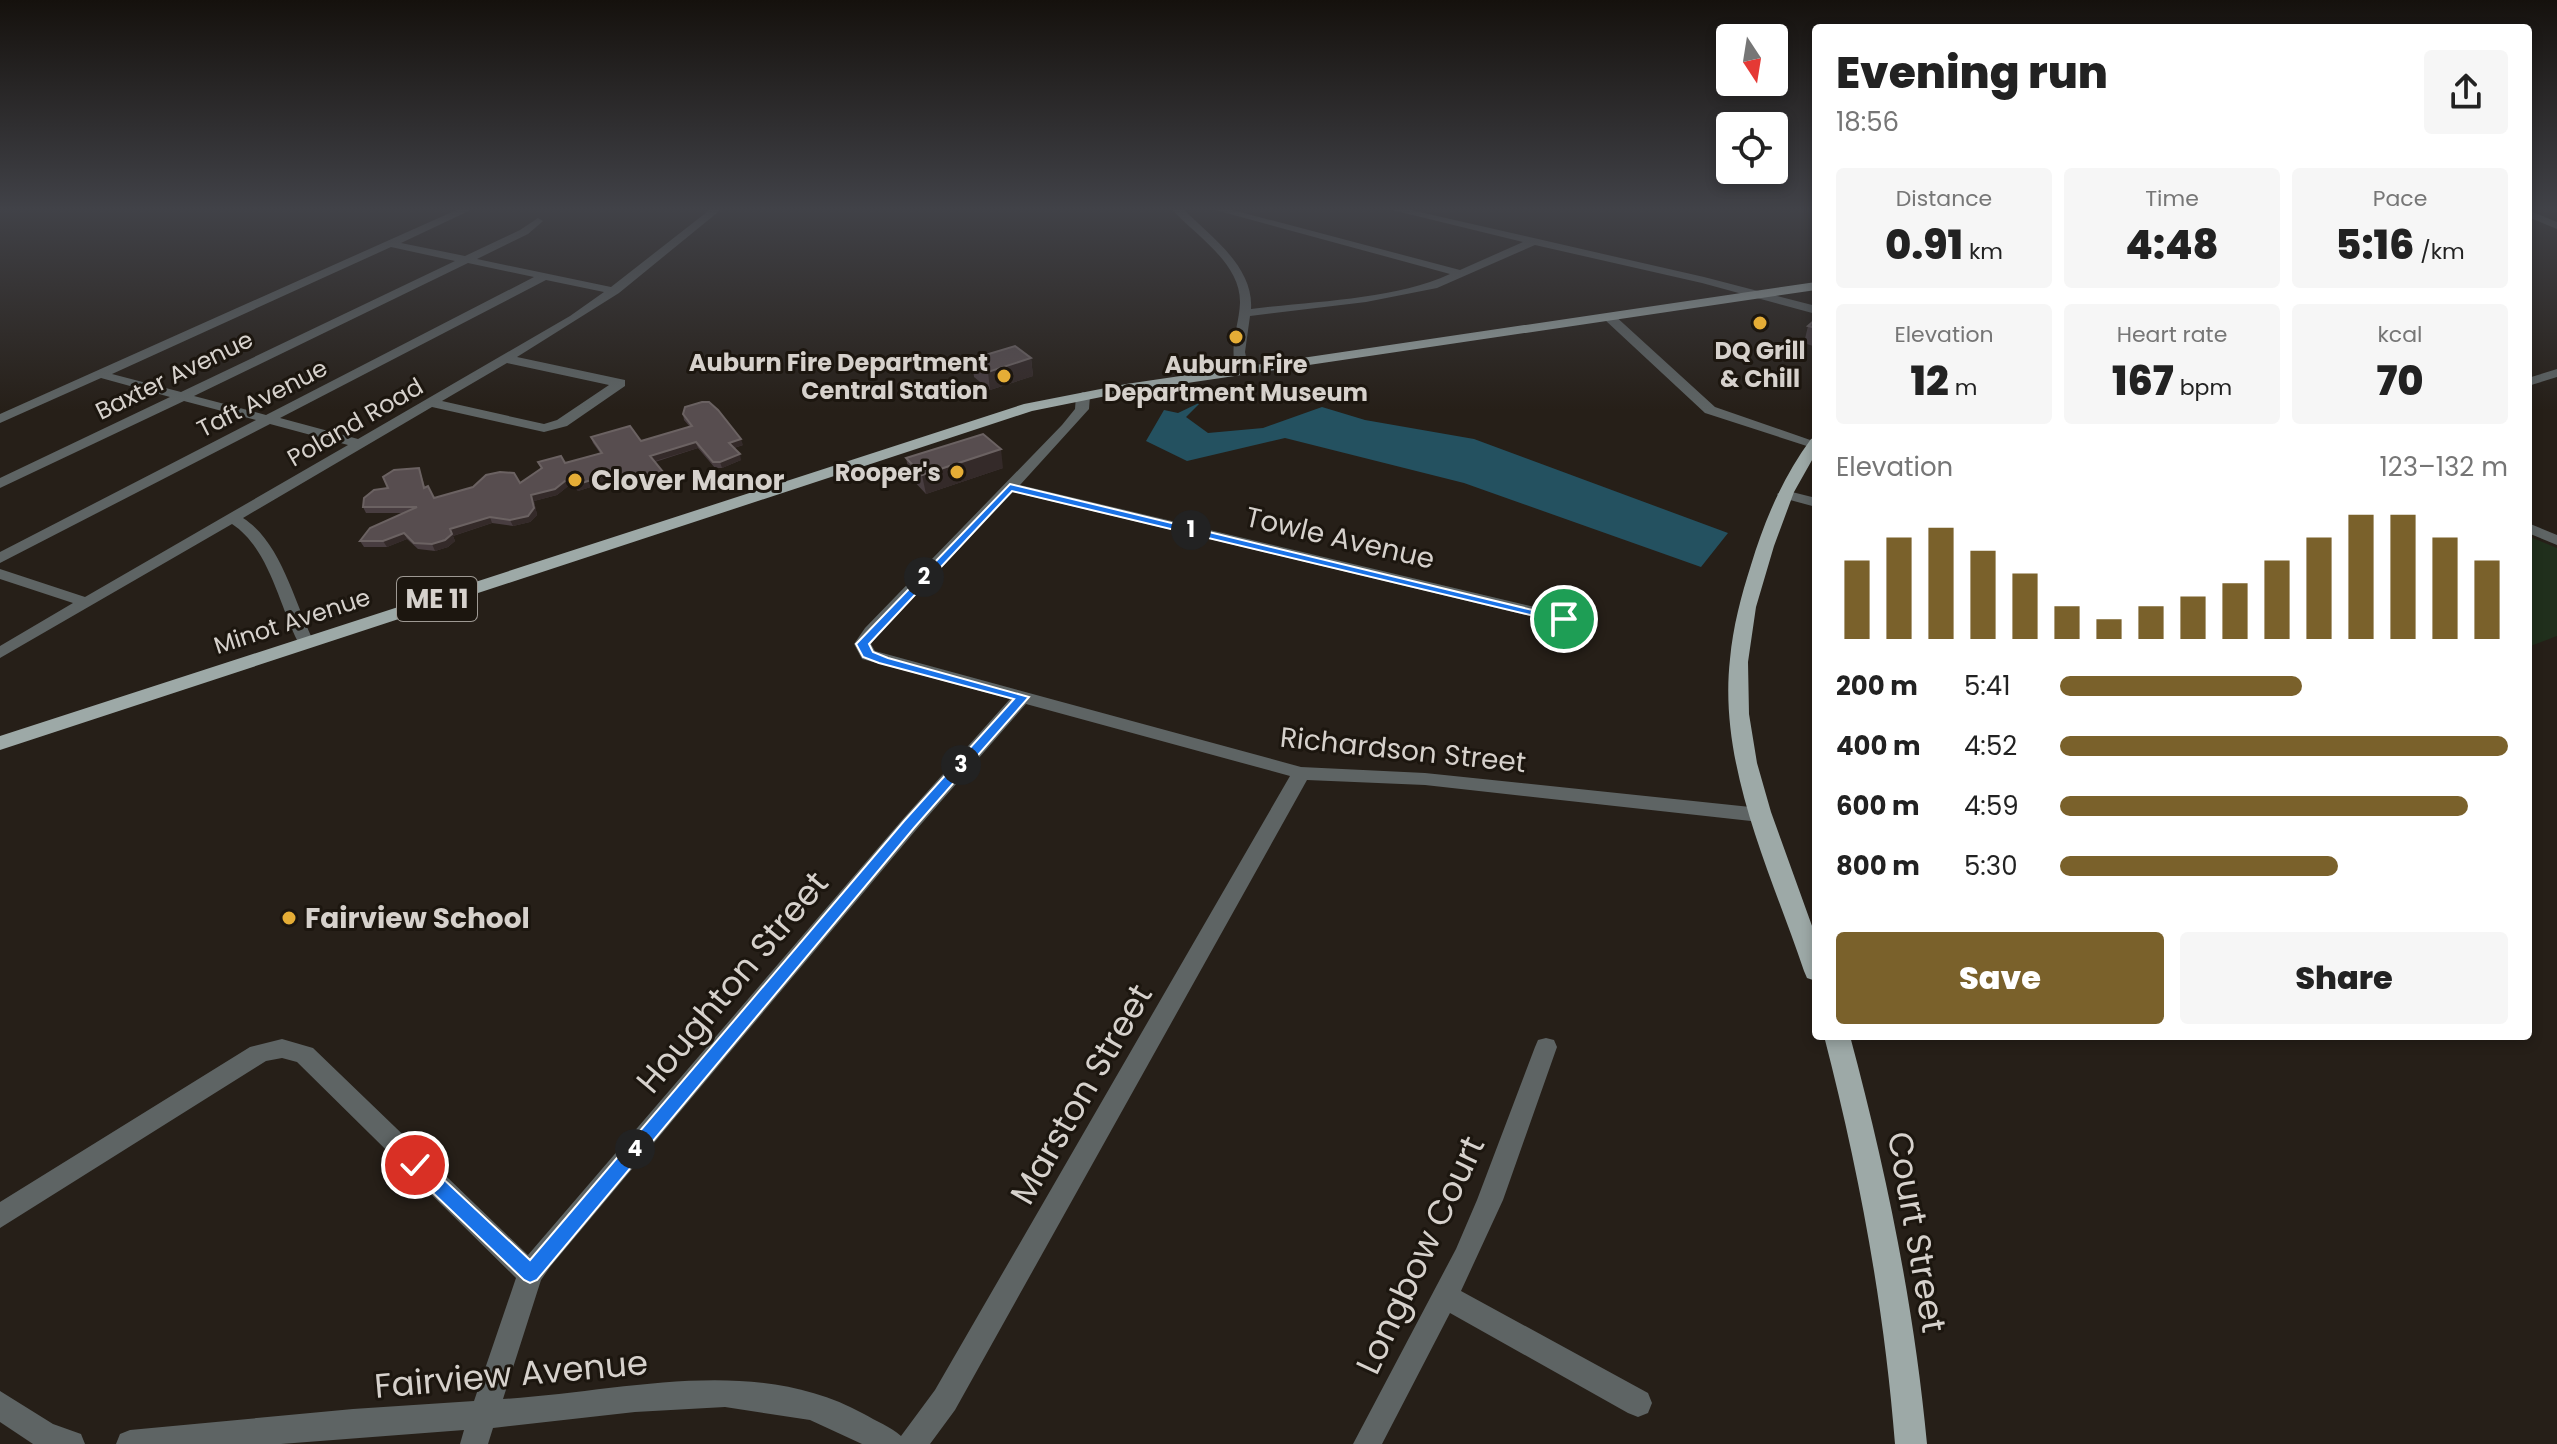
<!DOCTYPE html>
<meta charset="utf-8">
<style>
body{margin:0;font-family:Poppins,sans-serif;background:#f6f6f6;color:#222;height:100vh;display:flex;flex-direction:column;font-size:30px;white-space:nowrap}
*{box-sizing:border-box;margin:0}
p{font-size:26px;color:#767676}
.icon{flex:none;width:44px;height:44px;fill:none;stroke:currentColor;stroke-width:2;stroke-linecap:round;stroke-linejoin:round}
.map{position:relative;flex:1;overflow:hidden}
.panel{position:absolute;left:1812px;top:24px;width:720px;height:1016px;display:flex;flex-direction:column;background:#fff;border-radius:8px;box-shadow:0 4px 12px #0003}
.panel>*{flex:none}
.needle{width:52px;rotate:168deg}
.fabs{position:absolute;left:1716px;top:24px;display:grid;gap:16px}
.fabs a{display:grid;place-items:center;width:72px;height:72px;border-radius:8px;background:#fff;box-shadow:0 4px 12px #0003;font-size:40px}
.pin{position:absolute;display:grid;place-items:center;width:68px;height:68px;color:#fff;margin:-34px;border:4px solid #fff;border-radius:50%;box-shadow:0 2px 8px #0007}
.km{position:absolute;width:40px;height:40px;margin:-20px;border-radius:50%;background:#222;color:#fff;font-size:22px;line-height:40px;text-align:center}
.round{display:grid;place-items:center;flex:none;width:84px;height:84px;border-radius:8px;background:#f6f6f6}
.headline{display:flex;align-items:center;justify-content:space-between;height:136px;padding:0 24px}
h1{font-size:44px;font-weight:800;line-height:60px}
.stats{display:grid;grid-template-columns:repeat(3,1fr);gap:12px;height:136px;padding:8px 24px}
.stats div{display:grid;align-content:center;border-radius:8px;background:#f6f6f6;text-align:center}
.stats b{font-size:40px;font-weight:800}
.stats small{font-size:22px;font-weight:400}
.stats p{font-size:22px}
.chart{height:224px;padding:16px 24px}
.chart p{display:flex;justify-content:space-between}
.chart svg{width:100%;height:144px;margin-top:8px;stroke:#7a612b;stroke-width:6}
.action{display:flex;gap:16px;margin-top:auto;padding:16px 24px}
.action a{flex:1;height:92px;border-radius:8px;background:#7a612b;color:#fff;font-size:32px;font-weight:800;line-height:92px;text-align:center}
.action a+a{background:#f6f6f6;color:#222}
ul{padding:0 24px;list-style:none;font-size:26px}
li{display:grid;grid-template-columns:128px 96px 1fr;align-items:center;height:60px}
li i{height:20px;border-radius:10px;background:#7a612b}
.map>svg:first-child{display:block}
.green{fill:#202f1c}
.water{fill:#245160}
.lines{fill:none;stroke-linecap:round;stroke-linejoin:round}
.minor{fill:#5e6464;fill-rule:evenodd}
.major{fill:#9da9a7;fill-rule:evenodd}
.wall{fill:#483d40}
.shaded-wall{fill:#342a29}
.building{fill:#574d4f;stroke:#6b6262;stroke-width:2}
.route{fill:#1a73e8;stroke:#fff;stroke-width:2}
.poi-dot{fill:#e5ad36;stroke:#1c160f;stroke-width:3}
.labels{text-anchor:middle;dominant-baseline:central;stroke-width:6;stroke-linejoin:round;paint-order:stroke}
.far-poi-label{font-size:24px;font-weight:bold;fill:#d6d1cc;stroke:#1c160f}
.far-street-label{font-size:24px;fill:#d6d1cc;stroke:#1c160f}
.shield{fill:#1c160f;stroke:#9e9993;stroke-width:2}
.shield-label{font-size:26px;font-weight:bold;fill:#d6d1cc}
.poi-label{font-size:28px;font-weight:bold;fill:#d6d1cc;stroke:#1c160f;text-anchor:start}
.street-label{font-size:28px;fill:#d6d1cc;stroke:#1c160f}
.near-street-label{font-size:34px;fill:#d6d1cc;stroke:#1c160f}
</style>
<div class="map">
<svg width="2557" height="1444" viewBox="0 0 2557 1444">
<rect width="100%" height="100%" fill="#261f18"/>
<path class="green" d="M2528 536 2557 548V636L2528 647Z"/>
<path class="water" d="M1201 402 1186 417 1208 433 1263 428 1322 407 1365 420 1474 439 1728 533 1701 567 1464 483 1285 438 1187 461 1146 441 1164 410 1178 413Z"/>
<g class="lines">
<path class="minor" d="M461 208H475L401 243 465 256 520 230 538 218 543 221 528 234 477 259 611 287 712 208H723L619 293 517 357 625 380V386L567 426 544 432 432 407 243 518C282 543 294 603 314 642L312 646 306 647 298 642C279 605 269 548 232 524L0 658V646L73 603 0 579V569L85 597 348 445 270 424 0 563V552L256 420 184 401 0 488V478L170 397 101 378 0 423V414ZM391 247 455 261 181 392 112 374ZM468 263 534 277 266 415 194 396ZM546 280 604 292 570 316 358 439 280 418ZM507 363 609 385 557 420 544 424 442 401Z
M1171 208H1182C1209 235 1254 266 1251 309 1314 301 1393 300 1450 274L1208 208H1225L1460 270 1523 242 1384 208H1402L1704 277 1816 306V314L1702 283 1535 245 1437 288 1366 302 1250 316 1245 352 1249 371 1243 375 1237 371C1228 347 1239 327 1240 303 1241 262 1194 235 1171 208Z
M2528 210 2557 222V229L2528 217Z
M1605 314H1613L1715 407 1816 442V449L1705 413 1605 320Z
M2557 369V377L2528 386V378Z
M1083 392 1090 396 1089 409 1020 485 1564 614 1572 619 1564 624 1013 492 877 636 871 644 875 651 1301 767 1425 773 1760 808 1767 810 1770 815 1767 820 1760 822 1425 785 1307 780 955 1410 930 1444H862L810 1420 725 1407 635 1412 493 1428 488 1444H460L464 1430 281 1444H116L120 1434 130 1430 353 1409 474 1401 516 1278 297 1062 282 1058 266 1061 0 1228V1202L250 1047 282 1039 313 1048 528 1255 902 820 1010 699 862 659 854 644 865 628 1062 425 1075 409 1076 396ZM1026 704 1290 776 935 1390 901 1436C891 1427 876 1421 864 1414 753 1353 622 1392 503 1399L541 1280 550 1267 916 830Z
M1784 490 1816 498V507L1779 497 1777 494Z
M2528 523 2557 535V545L2528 533Z
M1546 1038 1554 1040 1557 1047 1503 1200 1461 1291 1648 1393 1652 1403 1648 1413 1638 1417 1628 1413 1450 1313 1382 1444H1353L1456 1249 1477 1200 1535 1047 1538 1040Z
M0 1391 53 1424 81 1434 85 1444H33L0 1422Z"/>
<path class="major" d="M1816 282V290L1126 392 1032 411 0 750V736L1024 404 1126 384Z
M1816 437V453L1794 492 1774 546 1756 607 1748 662 1749 714 1757 763 1771 812 1816 937V981L1807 978 1804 971C1771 873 1718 766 1730 659 1733 627 1741 596 1751 565 1765 519 1783 477 1811 439Z
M1824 1036H1850C1886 1170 1914 1305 1927 1444H1895C1884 1305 1859 1171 1824 1036Z"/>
</g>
<path class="wall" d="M1816 319V347L1804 343 1808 326Z
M1031 358 1033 376 990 390 974 377 972 359Z
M683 414 743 445 734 448 741 460 722 468H715L698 448 655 462 664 473 666 479 645 488 629 491 619 478 578 491 572 483 557 495 534 501 537 515 530 522 513 526 492 523 453 536 455 541 448 547 435 551 418 549 407 539 387 547H364L360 541 404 513H366L363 507 388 488 419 468 425 487 434 498 520 483 541 469 538 462 565 463 600 453 593 443 591 437 641 441 690 427 684 420Z
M906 458 1003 468 926 494 910 477Z"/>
<path class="shaded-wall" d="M1031 358 1033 376 990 390 988 372Z
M741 439 743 445 731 449 729 443Z
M696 442 698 448 652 462 650 456Z
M1001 449 1003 468 926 494 922 475Z
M740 454 741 460 722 468 720 462Z
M617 472 619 478 578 491 575 485Z
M664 473 666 479 645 488 629 491 627 485Z
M570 477 572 483 557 495 534 501 537 515 530 522 513 526 510 520 531 495Z
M490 517 492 523 453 536 450 529Z
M404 533 407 539 387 547 383 541Z
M452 534 455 541 448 547 435 551 432 544Z"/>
<path class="building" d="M1816 319V328L1808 326Z
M1015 346 1031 358 988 372 972 359Z
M702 402H709L718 410 741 439 729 443 740 454 720 462H713L696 442 650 456 664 473 643 482 627 485 617 472 575 485 570 477 555 489 531 495 534 508 528 516 510 520 490 517 450 529 452 534 445 540 432 544 414 543 404 533 383 541H360L370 528 417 507H363L364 498 374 490 388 488 383 477 394 470 419 468 424 488 428 486 434 498 473 487 486 475 500 472 514 473 520 483 542 468 538 462 561 456 565 463 602 453 591 437 630 426 641 441 692 426 683 414 685 407Z
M983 434 1001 449 922 475 906 458Z"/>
<linearGradient id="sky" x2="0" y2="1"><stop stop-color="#15110d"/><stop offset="0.51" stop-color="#414248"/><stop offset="1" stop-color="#414248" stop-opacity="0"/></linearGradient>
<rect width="2557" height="410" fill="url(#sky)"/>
<path class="route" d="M1010 484 1570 619 1564 623 1012 491 869 644 873 652 888 658 1029 697 914 828 537 1280 530 1283 524 1280 409 1170 407 1165 409 1159H422L530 1260 904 821 1014 699 879 663 863 657 856 644Z"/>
<g class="poi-dot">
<circle cx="1760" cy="323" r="8"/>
<circle cx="1236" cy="337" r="8"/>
<circle cx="1004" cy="376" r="8"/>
<circle cx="957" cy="472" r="8"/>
<circle cx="575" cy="480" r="8"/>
<circle cx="289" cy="918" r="8"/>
</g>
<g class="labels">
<g class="far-poi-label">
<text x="1760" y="350">DQ Grill<tspan x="1760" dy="28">&amp; Chill</tspan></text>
<text x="988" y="362" text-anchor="end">Auburn Fire Department<tspan x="988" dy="28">Central Station</tspan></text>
<text x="1236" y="364">Auburn Fire<tspan x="1236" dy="28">Department Museum</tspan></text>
<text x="941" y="472" text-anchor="end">Rooper's</text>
</g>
<g class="far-street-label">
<text transform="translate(174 375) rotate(-26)">Baxter Avenue</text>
<text transform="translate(262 398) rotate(-27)">Taft Avenue</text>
<text transform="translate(355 422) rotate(-30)">Poland Road</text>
<text transform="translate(292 621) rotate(-18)">Minot Avenue</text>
</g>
<rect class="shield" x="397" y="577" width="80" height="44" rx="6"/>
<g class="shield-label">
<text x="437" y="599">ME 11</text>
</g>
<g class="poi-label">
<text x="591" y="480">Clover Manor</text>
<text x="305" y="918">Fairview School</text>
</g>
<g class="street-label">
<text transform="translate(1340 538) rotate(13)">Towle Avenue</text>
<text transform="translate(1403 750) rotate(6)">Richardson Street</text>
</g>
<g class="near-street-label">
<text transform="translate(732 982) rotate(-50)">Houghton Street</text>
<text transform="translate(1081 1094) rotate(-60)">Marston Street</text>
<text transform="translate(1917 1232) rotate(80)">Court Street</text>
<text transform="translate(1420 1255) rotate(-65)">Longbow Court</text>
<text transform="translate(511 1374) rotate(-5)">Fairview Avenue</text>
</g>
</g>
</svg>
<div class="fabs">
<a><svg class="needle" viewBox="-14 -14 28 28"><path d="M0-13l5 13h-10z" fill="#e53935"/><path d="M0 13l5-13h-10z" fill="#767676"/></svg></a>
<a><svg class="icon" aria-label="locate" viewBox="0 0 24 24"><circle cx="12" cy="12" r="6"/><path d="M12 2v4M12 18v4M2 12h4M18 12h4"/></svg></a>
</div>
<div class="pin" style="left:1564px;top:619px;background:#1e9e55"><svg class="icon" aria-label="arrive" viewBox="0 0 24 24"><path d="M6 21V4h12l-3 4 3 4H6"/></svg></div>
<div class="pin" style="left:415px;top:1165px;background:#d93025"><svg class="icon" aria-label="check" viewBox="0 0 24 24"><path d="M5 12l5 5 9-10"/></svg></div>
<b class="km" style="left:1191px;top:530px">1</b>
<b class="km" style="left:924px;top:577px">2</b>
<b class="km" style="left:961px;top:765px">3</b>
<b class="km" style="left:635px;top:1149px">4</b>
<section class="panel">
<div class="headline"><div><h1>Evening run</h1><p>18:56</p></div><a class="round"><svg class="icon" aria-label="share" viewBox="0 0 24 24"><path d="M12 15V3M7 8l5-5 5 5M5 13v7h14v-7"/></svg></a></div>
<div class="stats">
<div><p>Distance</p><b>0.91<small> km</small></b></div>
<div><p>Time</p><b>4:48</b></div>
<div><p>Pace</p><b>5:16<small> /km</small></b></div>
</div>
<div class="stats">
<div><p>Elevation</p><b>12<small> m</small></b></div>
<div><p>Heart rate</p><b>167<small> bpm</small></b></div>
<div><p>kcal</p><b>70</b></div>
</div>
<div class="chart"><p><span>Elevation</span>123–132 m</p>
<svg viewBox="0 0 160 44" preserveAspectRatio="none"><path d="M5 44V20M15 44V13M25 44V10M35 44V17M45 44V24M55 44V34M65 44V38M75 44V34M85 44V31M95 44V27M105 44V20M115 44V13M125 44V6M135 44V6M145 44V13M155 44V20"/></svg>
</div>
<ul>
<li><b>200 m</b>5:41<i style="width:54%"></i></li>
<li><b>400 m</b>4:52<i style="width:100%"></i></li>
<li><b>600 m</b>4:59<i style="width:91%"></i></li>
<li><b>800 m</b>5:30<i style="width:62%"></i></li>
</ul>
<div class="action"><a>Save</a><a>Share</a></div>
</section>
</div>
